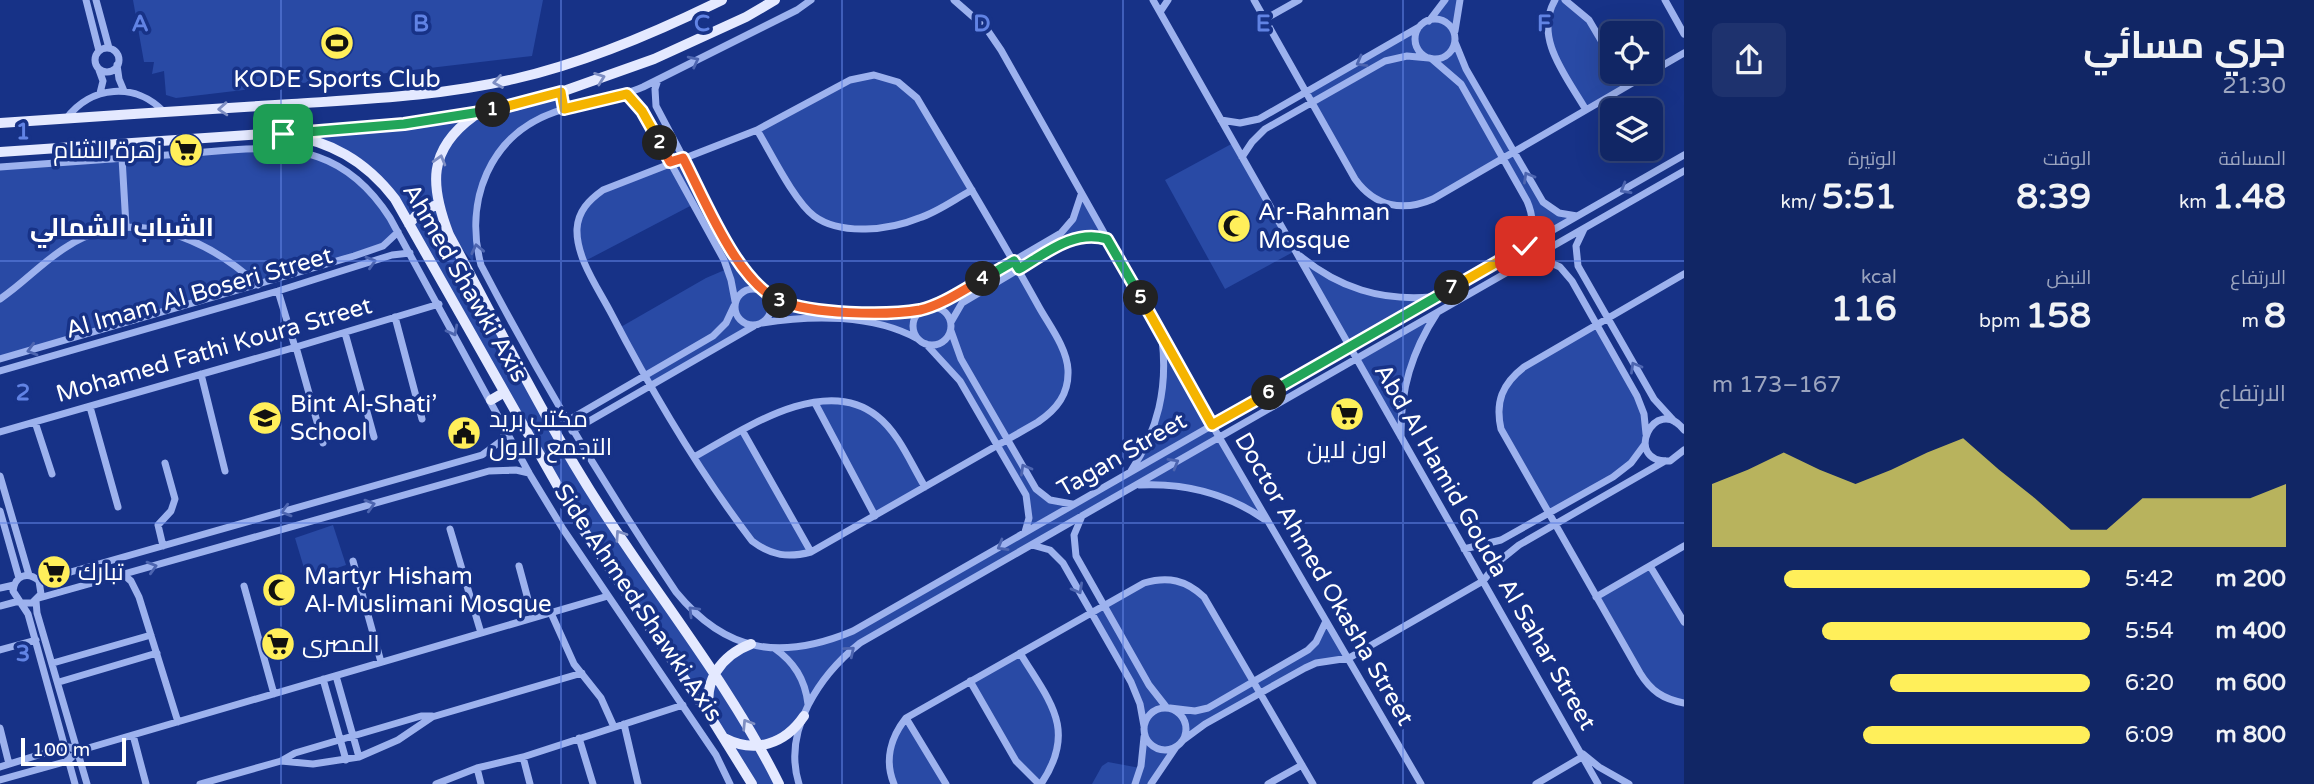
<!DOCTYPE html>
<html lang="ar">
<meta charset="utf-8">
<style>
body{margin:0;font-family:"Varela Round",Cairo,sans-serif;background:#1e326e;color:#f1f3f6;direction:rtl;height:100vh;display:flex;flex-direction:column;font-size:26px;white-space:nowrap}
*{box-sizing:border-box;margin:0}
p{font-size:23px;color:#9ca5bf}
.icon{flex:none;width:38px;height:38px;fill:none;stroke:currentColor;stroke-width:2;stroke-linecap:round;stroke-linejoin:round}
.map{position:relative;flex:1;overflow:hidden;direction:ltr}
.drawer{display:flex;flex-direction:column;background:#112665;width:630px}
.drawer>*{flex:none}
.fabs{position:absolute;left:1600px;top:21px;display:grid;gap:14px}
.fabs a{display:grid;place-items:center;width:63px;height:63px;border-radius:10px;background:#112665;box-shadow:0 7px 28px #0002,0 0 0 2px #304379;font-size:35px}
.scale{position:absolute;left:21px;bottom:18px;width:105px;box-sizing:border-box;padding-left:7px;border:4px solid #fff;border-top:0;font-size:19px;line-height:24px;white-space:nowrap;color:#fff;-webkit-text-stroke:5px #173287;paint-order:stroke}
.pin{position:absolute;display:grid;place-items:center;width:60px;height:60px;color:#fff;margin:-30px;border-radius:14px;box-shadow:0 4px 10px #0006}
.km{position:absolute;width:35px;height:35px;margin:-18px;border-radius:50%;background:#222;color:#fff;font-size:19px;line-height:35px;text-align:center}
.round{display:grid;place-items:center;flex:none;width:74px;height:74px;border-radius:10px;background:#1e326e}
.headline{display:flex;align-items:center;justify-content:space-between;height:119px;padding:0 28px}
h1{font-size:38px;font-weight:700;line-height:52px}
.metrics{display:grid;grid-template-columns:repeat(3,1fr);gap:10px;height:119px;padding:7px 28px}
.metrics div{display:grid;align-content:center}
.metrics b{font-size:35px;font-weight:700}
.metrics small{font-size:19px;font-weight:400}
.metrics p{font-size:19px}
.chart{height:196px;padding:14px 28px}
.chart p{display:flex;justify-content:space-between}
.chart svg{width:100%;height:126px;margin-top:7px;fill:#ffef5a;opacity:.7}
ul{padding:0 28px;list-style:none;font-size:23px}
li{display:grid;grid-template-columns:112px 84px 1fr;align-items:center;height:52px}
li i{height:18px;border-radius:9px;background:#ffef5a}
main{display:flex;flex:1;min-height:0}
.map>svg:first-child{display:block}
.green{fill:#294aa5}
.lines{fill:none;stroke-linecap:round;stroke-linejoin:round}
.minor{stroke:#9db2ee;stroke-width:7}
.major{stroke:#e4e9ff;stroke-width:10}
.oneway{stroke:#4d65b0}
.oneway2{stroke:#7e8ec3}
.split-1-casing{stroke:#fff;stroke-width:14}
.split-2-casing{stroke:#fff;stroke-width:14}
.split-3-casing{stroke:#fff;stroke-width:14}
.split-4-casing{stroke:#fff;stroke-width:14}
.split-5-casing{stroke:#fff;stroke-width:14}
.split-6-casing{stroke:#fff;stroke-width:14}
.split-7-casing{stroke:#fff;stroke-width:14}
.split-8-casing{stroke:#fff;stroke-width:14}
.split-1{stroke:#22a559;stroke-width:9}
.split-2{stroke:#f5b400;stroke-width:9}
.split-3{stroke:#f0652b;stroke-width:9}
.split-4{stroke:#f0652b;stroke-width:9}
.split-5{stroke:#22a559;stroke-width:9}
.split-6{stroke:#f5b400;stroke-width:9}
.split-7{stroke:#22a559;stroke-width:9}
.split-8{stroke:#f5b400;stroke-width:9}
.grid{fill:none;stroke:#6183e4;stroke-width:2;stroke-opacity:0.55}
.labels{text-anchor:middle;dominant-baseline:central;stroke-width:7;stroke-linejoin:round;paint-order:stroke}
.poi-label{font-size:24px;fill:#fff;stroke:#173287;text-anchor:start}
.street-label{font-size:24px;fill:#fff;stroke:#173287}
.neighbourhood-label{font-size:26px;font-weight:bold;fill:#fff;stroke:#173287}
.grid-label{font-size:23px;text-anchor:middle;font-weight:bold;fill:#6183e4;stroke:#173287;stroke-width:7;stroke-linejoin:round;paint-order:stroke}
</style>
<main>
<section class="drawer">
<div class="headline"><div><h1>جري مسائي</h1><p>21:30</p></div><a class="round"><svg class="icon" aria-label="share" viewBox="0 0 24 24"><path d="M12 15V3M7 8l5-5 5 5M5 13v7h14v-7"/></svg></a></div>
<div class="metrics">
<div><p>المسافة</p><b>1.48<small> km</small></b></div>
<div><p>الوقت</p><b>8:39</b></div>
<div><p>الوتيرة</p><b>5:51<small> /km</small></b></div>
</div>
<div class="metrics">
<div><p>الارتفاع</p><b>8<small> m</small></b></div>
<div><p>النبض</p><b>158<small> bpm</small></b></div>
<div><p>kcal</p><b>116</b></div>
</div>
<div class="chart"><p><span>الارتفاع</span>167–173 m</p>
<svg viewBox="0 0 160 44" preserveAspectRatio="none"><path d="M0 44V22L10 17L20 11L30 17L40 22L50 17L60 11L70 6L80 17L90 27L100 38L110 38L120 27L130 27L140 27L150 27L160 22V44z"/></svg>
</div>
<ul>
<li><b>200 m</b>5:42<i style="width:81%"></i></li>
<li><b>400 m</b>5:54<i style="width:71%"></i></li>
<li><b>600 m</b>6:20<i style="width:53%"></i></li>
<li><b>800 m</b>6:09<i style="width:60%"></i></li>
</ul>
</section>
<div class="map">
<svg width="1684" height="784" viewBox="0 0 1684 784">
<rect width="100%" height="100%" fill="#173287"/>
<path class="green" d="M133 0H543L532 56 176 98 166 95 164 71 152 74 154 62H144Z
M1445 0H1460C1456 18 1452 34 1458 52L1550 209 1578 216 1525 246 1533 219 1503 158 1433 199 1395 207 1362 189 1306 93 1419 27 1429 20Z
M1555 0H1565L1580 10 1612 59V72H1619L1626 86 1586 110 1551 46 1547 20Z
M874 75 909 89 972 190 921 218 869 228 827 224 802 204 757 130 839 86Z
M561 92 564 109 544 116 504 147 478 196 473 262 452 237 586 483 714 672 740 649 773 648 834 639 1025 533 1028 502 960 381 926 344 883 324 811 319 762 323 649 386 619 328 706 278 727 269 694 204 585 261 577 227 590 199 683 158 734 255 766 294 812 310 922 309 940 302 1068 226 1082 194 1107 239 1082 236 1019 269 1063 350 1068 383 1052 413 1008 439 1043 496 1067 504 1129 473 1141 456 1162 399V335L1268 521 1205 491 1135 485 844 656 796 727 761 746 779 784H752L578 522 395 199 348 154 283 134 404 124Z
M1235 142 1295 251 1360 291 1435 297 1350 347 1295 251 1225 289 1165 180Z
M265 149 316 156 357 178 398 232 388 244 0 359V167Z
M1438 312 1408 371 1401 437 1356 359Z
M1597 325 1641 405 1645 439 1631 463 1549 513 1501 429 1504 388 1512 376Z
M819 402 862 407 889 427 925 487 875 516 815 403Z
M742 430 811 552 780 556 752 541 694 457Z
M333 525 346 565 307 578 295 538Z
M1650 566 1684 622V703L1647 685 1596 597Z
M1156 579 1195 588 1255 682 1308 650 1326 621 1349 658 1316 663 1182 741 1151 784H1092L1102 766 1108 762 1140 768 1144 733 1140 704 1092 612Z
M1020 653 1052 706 1059 744 1041 784 1023 770 970 681Z
M906 718 946 784H894L890 752Z"/>
<g class="lines">
<path class="minor" d="M86 0 99 51
M96 0 109 48
M811 0 797 10 643 87C615 99 584 102 555 112 489 135 464 201 481 265 540 378 605 487 676 592 726 653 781 661 853 631L1684 155
M954 0 986 28 1001 50 1219 437 1421 784
M1153 0 1598 784
M1254 0 1355 179C1375 207 1403 212 1433 199L1684 53
M1555 0C1533 38 1567 77 1586 110
M1565 0 1589 20 1612 59
M1665 0 1684 34
M1160 12 1168 0
M1265 19 1299 0
M1415 39a20 20 0 1 1 40 0a20 20 0 1 1-40 0Z
M1429 21 1445 0
M1455 31 1460 0
M1455 42 1466 69 1543 202 1559 213 1577 216
M95 60a12 12 0 1 1 24 0a12 12 0 1 1-24 0Z
M1432 59 1461 84 1527 201C1534 217 1534 230 1525 246
M117 65 119 79 124 91
M99 70 103 81 100 93
M1619 72 1626 86
M874 75 898 82 917 98C958 167 1000 236 1039 307 1049 325 1067 348 1068 370 1069 394 1057 409 1038 422L811 552C788 558 772 556 752 541 698 470 652 392 611 313 598 288 576 258 577 229 578 211 589 200 603 190L757 130 850 80Z
M658 80 655 89 656 106 740 265 763 291
M627 94 642 111 724 260 731 280 735 301
M66 119C91 85 136 82 164 112
M1221 120 1240 123 1259 119 1419 27
M757 130C771 153 794 201 814 216 841 236 890 230 919 218 938 212 955 199 972 190
M1242 157 1252 142 1265 129 1385 61 1407 56 1429 58
M122 158 126 226
M0 167C60 163 120 158 181 154 224 151 276 142 318 157 350 168 372 190 390 218L529 473 563 529 716 755 730 784
M1584 229 1576 246 1578 266 1654 399 1675 422
M1300 256C1339 288 1381 301 1431 297
M1536 256 1560 267 1572 281 1637 396 1644 414 1646 434
M1684 274 1524 367C1502 384 1495 402 1501 429L1640 673C1651 691 1663 699 1684 703
M735 307a18 18 0 1 1 36 0a18 18 0 1 1-36 0Z
M278 291 295 347
M766 294C813 317 871 314 922 309
M0 299C24 283 43 261 68 246 132 205 207 238 258 285
M913 326a19 19 0 1 1 38 0a19 19 0 1 1-38 0Z
M929 307 962 291 1061 233 1073 219 1081 195
M395 317 422 419
M951 322 962 303 1066 241 1091 235 1107 239
M762 323C812 315 873 314 918 339
M951 331 961 359 1036 489 1050 500 1072 504
M345 333 374 437
M926 344 960 381 1026 495 1029 518 1025 532
M296 347 323 443
M0 359 354 256 383 246 398 232
M0 371 278 291 392 255 410 253
M201 374 225 471
M815 403 875 516
M90 407 118 507
M567 421 713 336 726 323 734 306
M35 422 52 474
M742 430 811 552
M1684 430C1655 392 1621 464 1670 461L1684 450
M572 431 754 326
M0 432 296 347 439 304
M1401 437C1400 390 1412 351 1437 313
M694 457C741 431 824 373 877 416 899 433 911 464 925 487
M1131 471C1158 430 1168 388 1162 339
M0 476 29 575
M1140 485C1185 483 1226 493 1264 519
M0 511 19 578
M1082 516 1074 535 1076 556 1149 685 1167 708
M450 529 481 633
M1032 545 1050 550 1063 563 1131 682 1140 704 1144 726
M163 546 158 525 171 511 175 499 165 463
M1464 549 1501 540 1613 477 1631 463 1645 444
M353 561 381 662
M519 566 533 618
M1650 566 1684 622
M124 575 131 581 139 597 178 722
M39 581 482 455 501 441 507 430
M244 586 274 694
M0 588 14 585
M1596 597 1684 546
M39 598 489 471 516 470 529 473
M36 601 37 613 87 784
M21 603H32L41 594 39 581C28 571 15 575 13 591L28 614 75 784
M0 606 19 601
M551 613 574 664 601 698 614 727
M774 648C794 662 805 679 808 704
M0 650 36 640
M1020 653C1049 701 1078 729 1041 784
M53 663 151 635
M336 676 359 757
M323 679 346 760
M970 681 1016 761 1039 784
M59 682 157 653
M1170 708 1195 711 1208 708 1308 650 1316 642 1326 621
M1144 729a21 21 0 1 1 42 0a21 21 0 1 1-42 0Z
M906 718 946 784
M624 724 638 784
M0 728 9 764
M133 735 146 784
M579 738 593 784
M1182 741 1205 724 1305 668 1316 663 1349 658 1483 581 1498 562 1519 545 1665 461
M1583 754 1599 767 1629 784
M523 757 530 784
M281 761 313 764 359 757 398 740 432 717 582 673
M0 767 64 747H69L78 751
M477 768 481 784
M0 780 68 761 78 751 608 596
M200 784 281 761 295 753 421 716H432
M436 784 477 768 523 757 683 705
M799 784C782 730 820 675 860 643L1684 171
M894 784C884 760 891 737 906 718L1144 583C1168 576 1186 580 1204 597L1313 784
M1135 784 1141 766 1144 737
M1151 784 1176 747
M1268 784 1302 765
M1536 784 1582 757"/>
<path class="major" d="M561 92 564 109
M474 116C427 150 430 186 449 235 500 329 548 427 607 517 665 606 732 689 779 784
M0 123C97 116 195 110 292 104 366 99 442 96 514 79 585 63 657 32 722 0
M283 134C330 141 365 160 395 199L578 522 713 721 752 784
M0 152 397 125 477 113 518 105 561 92 654 59 746 17 775 0
M409 224 420 211 437 205
M491 400 503 393
M711 715C701 682 722 655 751 644
M724 738C755 754 785 744 804 716"/>
</g>
<defs><path id="oneway-chevron" d="M-2-3.5L2.5 0L-2 3.5" fill="none" stroke-width="1.6" stroke-linecap="round" stroke-linejoin="round" transform="scale(1.75)"/></defs>
<g class="oneway">
<use href="#oneway-chevron" transform="translate(694 61) rotate(-27)"/>
<use href="#oneway-chevron" transform="translate(1361 62) rotate(151)"/>
<use href="#oneway-chevron" transform="translate(1528 177) rotate(-120)"/>
<use href="#oneway-chevron" transform="translate(1625 189) rotate(150)"/>
<use href="#oneway-chevron" transform="translate(477 249) rotate(-102)"/>
<use href="#oneway-chevron" transform="translate(371 262) rotate(-17)"/>
<use href="#oneway-chevron" transform="translate(453 331) rotate(62)"/>
<use href="#oneway-chevron" transform="translate(32 350) rotate(164)"/>
<use href="#oneway-chevron" transform="translate(1635 367) rotate(-120)"/>
<use href="#oneway-chevron" transform="translate(1174 463) rotate(-30)"/>
<use href="#oneway-chevron" transform="translate(1025 469) rotate(-120)"/>
<use href="#oneway-chevron" transform="translate(370 505) rotate(-16)"/>
<use href="#oneway-chevron" transform="translate(286 511) rotate(164)"/>
<use href="#oneway-chevron" transform="translate(1002 546) rotate(150)"/>
<use href="#oneway-chevron" transform="translate(152 567) rotate(-16)"/>
<use href="#oneway-chevron" transform="translate(1078 589) rotate(61)"/>
<use href="#oneway-chevron" transform="translate(693 611) rotate(-135)"/>
<use href="#oneway-chevron" transform="translate(850 651) rotate(-40)"/>
</g>
<g class="oneway2">
<use href="#oneway-chevron" transform="translate(600 78) rotate(-20)"/>
<use href="#oneway-chevron" transform="translate(498 82) rotate(170)"/>
<use href="#oneway-chevron" transform="translate(223 109) rotate(176)"/>
<use href="#oneway-chevron" transform="translate(440 160) rotate(-74)"/>
<use href="#oneway-chevron" transform="translate(620 535) rotate(-124)"/>
<use href="#oneway-chevron" transform="translate(747 724) rotate(-122)"/>
</g>
<g class="lines">
<g class="split-1-casing">
<path id="split-1" d="M283 134 404 124 493 110"/>
</g>
<g class="split-2-casing">
<path id="split-2" d="M493 110 561 92 564 109 627 94 642 111 660 143"/>
</g>
<g class="split-3-casing">
<path id="split-3" d="M660 143 670 162 683 158C705 200 737 282 780 301"/>
</g>
<g class="split-4-casing">
<path id="split-4" d="M780 301C813 314 884 316 920 310 942 305 963 290 983 279"/>
</g>
<g class="split-5-casing">
<path id="split-5" d="M983 279 1014 261 1019 269C1046 253 1074 229 1107 239L1141 298"/>
</g>
<g class="split-6-casing">
<path id="split-6" d="M1141 298 1212 425 1269 393"/>
</g>
<g class="split-7-casing">
<path id="split-7" d="M1269 393 1452 288"/>
</g>
<g class="split-8-casing">
<path id="split-8" d="M1452 288 1525 246"/>
</g>
<use href="#split-1" class="split-1"/>
<use href="#split-2" class="split-2"/>
<use href="#split-3" class="split-3"/>
<use href="#split-4" class="split-4"/>
<use href="#split-5" class="split-5"/>
<use href="#split-6" class="split-6"/>
<use href="#split-7" class="split-7"/>
<use href="#split-8" class="split-8"/>
</g>
<path class="grid" d="M281 0V784M561 0V784M842 0V784M1123 0V784M1403 0V784M0 261H1684M0 523H1684"/>
<defs>
<g id="stadium-disc" transform="scale(1.75)"><circle r="9.5" fill="#ffef5a" stroke="#173287"/><path d="M0-5a6.5 5 0 1 0 0 10a6.5 5 0 1 0 0-10ZM-3.5-1.8h7v3.6h-7Z" fill="#111"/></g>
<g id="supermarket-disc" transform="scale(1.75)"><circle r="9.5" fill="#ffef5a" stroke="#173287"/><path d="M-6-5.5h2.5l.6 2H6L4.5 2H-2.5L-4.4-4H-6ZM-1.5 3.2a1.3 1.3 0 1 0 .1 0ZM3 3.2a1.3 1.3 0 1 0 .1 0Z" fill="#111"/></g>
<g id="mosque-disc" transform="scale(1.75)"><circle r="9.5" fill="#ffef5a" stroke="#173287"/><path d="M3.5-4.9A6 6 0 1 0 3.5 4.9A5 5 0 1 1 3.5-4.9Z" fill="#111"/></g>
<g id="school-disc" transform="scale(1.75)"><circle r="9.5" fill="#ffef5a" stroke="#173287"/><path d="M0-5L7-2L0 1L-7-2ZM-4 1L0 2.5L4 1V4Q0 6-4 4Z" fill="#111"/></g>
<g id="civic-disc" transform="scale(1.75)"><circle r="9.5" fill="#ffef5a" stroke="#173287"/><path d="M-.6-6.5H3V-4.5H.6V-3L4-1V1h2V6H-6V1h2V-1L-.6-3ZM-1.2 2.5V6h2.4V2.5Z" fill="#111"/></g>
</defs>
<g fill-rule="evenodd">
<use href="#stadium-disc" x="337" y="43"/>
<use href="#supermarket-disc" x="186" y="150"/>
<use href="#mosque-disc" x="1234" y="226"/>
<use href="#supermarket-disc" x="1347" y="414"/>
<use href="#school-disc" x="265" y="418"/>
<use href="#civic-disc" x="464" y="433"/>
<use href="#supermarket-disc" x="54" y="572"/>
<use href="#mosque-disc" x="279" y="590"/>
<use href="#supermarket-disc" x="278" y="644"/>
</g>
<g class="labels">
<g class="poi-label">
<text x="337" y="79" text-anchor="middle">KODE Sports Club</text>
<text x="162" y="150" text-anchor="end">زهرة الشام</text>
<text x="1258" y="212">Ar-Rahman<tspan x="1258" dy="28">Mosque</tspan></text>
<text x="290" y="404">Bint Al-Shati’<tspan x="290" dy="28">School</tspan></text>
<text x="489" y="419">مكتب بريد<tspan x="489" dy="28">التجمع الاول</tspan></text>
<text x="1347" y="450" text-anchor="middle">اون لاين</text>
<text x="78" y="572">تبارك</text>
<text x="304" y="576">Martyr Hisham<tspan x="304" dy="28">Al-Muslimani Mosque</tspan></text>
<text x="302" y="644">المصرى</text>
</g>
<g class="street-label">
<text transform="translate(465 283) rotate(60)">Ahmed Shawki Axis</text>
<text transform="translate(199 293) rotate(-16)">Al Imam Al Boseri Street</text>
<text transform="translate(214 350) rotate(-16)">Mohamed Fathi Koura Street</text>
<text transform="translate(1122 455) rotate(-30)">Tagan Street</text>
<text transform="translate(1485 547) rotate(60)">Abd Al Hamid Gouda Al Sahar Street</text>
<text transform="translate(1324 579) rotate(60)">Doctor Ahmed Okasha Street</text>
<text transform="translate(638 603) rotate(56)">Side Ahmed Shawki Axis</text>
</g>
<g class="neighbourhood-label">
<text x="122" y="227">الشباب الشمالي</text>
</g>
</g>
<g class="grid-label">
<text x="140" y="31">A</text>
<text x="421" y="31">B</text>
<text x="702" y="31">C</text>
<text x="982" y="31">D</text>
<text x="1263" y="31">E</text>
<text x="1544" y="31">F</text>
<text x="23" y="139">1</text>
<text x="23" y="400">2</text>
<text x="23" y="661">3</text>
</g>
</svg>
<div class="fabs">
<a><svg class="icon" aria-label="locate" viewBox="0 0 24 24"><circle cx="12" cy="12" r="6"/><path d="M12 2v4M12 18v4M2 12h4M18 12h4"/></svg></a>
<a><svg class="icon" aria-label="layers" viewBox="0 0 24 24"><path d="M12 4l9 5-9 5-9-5zM3 14l9 5 9-5"/></svg></a>
</div>
<div class="scale">100 m</div>
<div class="pin" style="left:283px;top:134px;background:#1e9e55"><svg class="icon" aria-label="arrive" viewBox="0 0 24 24"><path d="M6 21V4h12l-3 4 3 4H6"/></svg></div>
<div class="pin" style="left:1525px;top:246px;background:#d93025"><svg class="icon" aria-label="check" viewBox="0 0 24 24"><path d="M5 12l5 5 9-10"/></svg></div>
<b class="km" style="left:493px;top:110px">1</b>
<b class="km" style="left:660px;top:143px">2</b>
<b class="km" style="left:780px;top:301px">3</b>
<b class="km" style="left:983px;top:279px">4</b>
<b class="km" style="left:1141px;top:298px">5</b>
<b class="km" style="left:1269px;top:393px">6</b>
<b class="km" style="left:1452px;top:288px">7</b>
</div>
</main>
